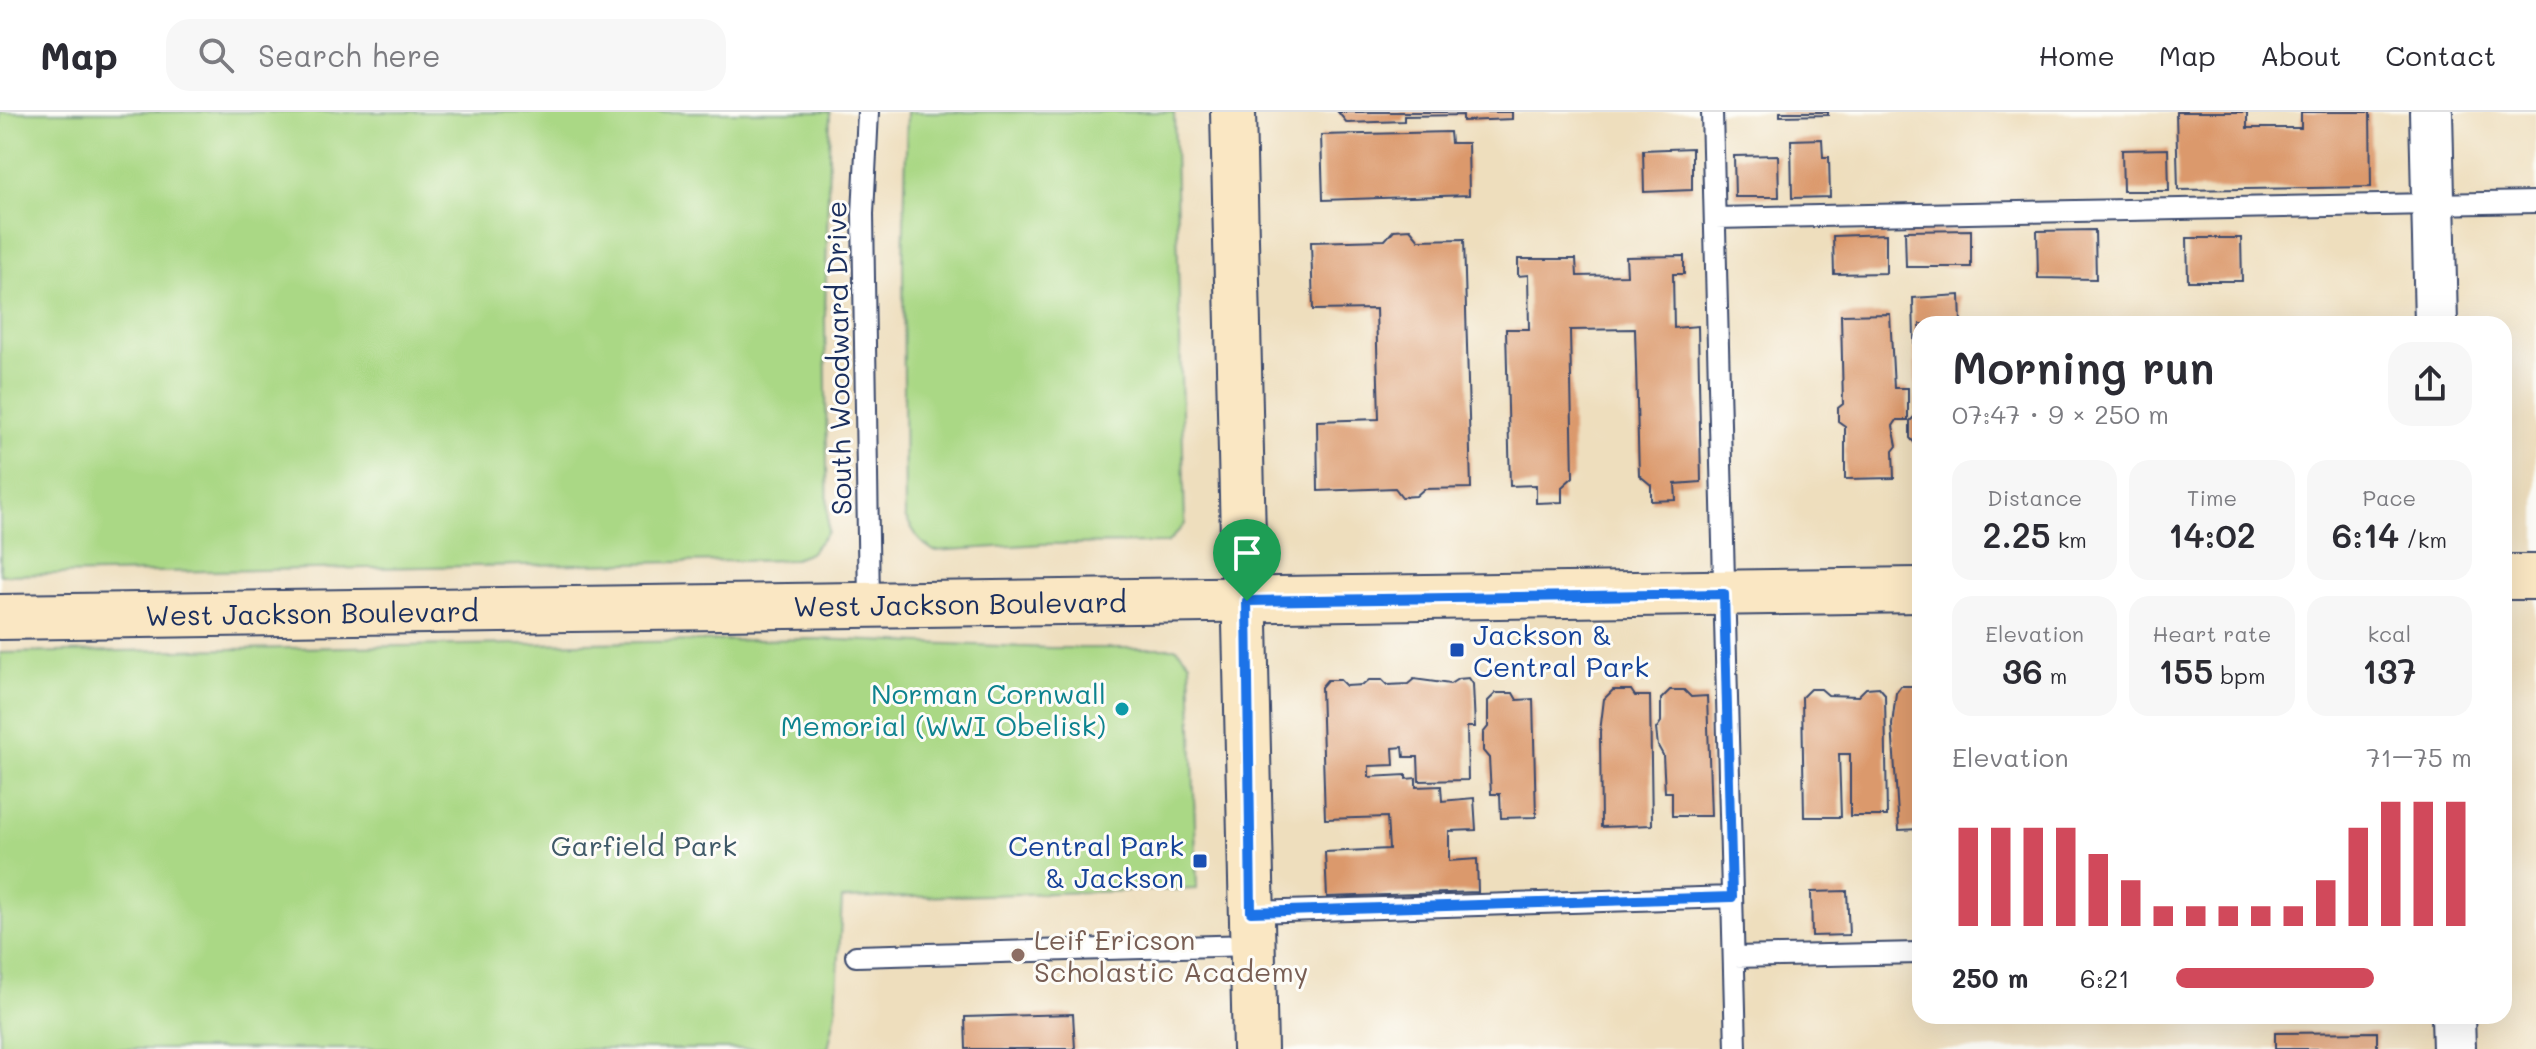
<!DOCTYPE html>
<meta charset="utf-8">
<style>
body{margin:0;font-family:Mali,sans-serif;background:#f7f7f7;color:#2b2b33;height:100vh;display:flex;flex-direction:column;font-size:30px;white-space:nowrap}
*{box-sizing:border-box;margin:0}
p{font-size:26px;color:#7c7c81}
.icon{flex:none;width:44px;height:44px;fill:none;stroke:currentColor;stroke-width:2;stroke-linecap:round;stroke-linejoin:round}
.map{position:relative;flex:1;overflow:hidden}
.drawer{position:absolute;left:1912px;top:204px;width:600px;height:708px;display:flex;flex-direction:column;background:#fff;border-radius:24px;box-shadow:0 8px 32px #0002}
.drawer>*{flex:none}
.pin{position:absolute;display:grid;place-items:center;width:68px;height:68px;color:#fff;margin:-82px -34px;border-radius:50% 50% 50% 0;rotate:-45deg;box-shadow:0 0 8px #0007}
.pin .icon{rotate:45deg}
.round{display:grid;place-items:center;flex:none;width:84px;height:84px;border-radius:24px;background:#f7f7f7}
.headline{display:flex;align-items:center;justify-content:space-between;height:136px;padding:0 40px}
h1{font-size:44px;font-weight:600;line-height:60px}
.stats{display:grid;grid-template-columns:repeat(3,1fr);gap:12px;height:136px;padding:8px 40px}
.stats div{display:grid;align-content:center;border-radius:20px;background:#f7f7f7;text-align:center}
.stats b{font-size:34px;font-weight:600}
.stats small{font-size:22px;font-weight:400}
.stats p{font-size:22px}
.chart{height:224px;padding:16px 40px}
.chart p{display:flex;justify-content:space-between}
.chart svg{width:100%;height:144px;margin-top:8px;stroke:#d1495b;stroke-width:6}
ul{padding:0 40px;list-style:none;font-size:26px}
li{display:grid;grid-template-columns:128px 96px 1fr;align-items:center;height:60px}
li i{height:20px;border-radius:10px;background:#d1495b}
header{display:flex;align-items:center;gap:48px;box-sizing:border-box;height:112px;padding:0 40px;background:#fff;border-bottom:2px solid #e1e1e2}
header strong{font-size:38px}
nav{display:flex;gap:44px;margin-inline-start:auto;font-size:28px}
.search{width:560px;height:72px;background:#f7f7f7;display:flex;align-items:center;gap:20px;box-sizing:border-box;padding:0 28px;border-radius:24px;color:#7c7c81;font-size:30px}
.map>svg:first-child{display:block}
.green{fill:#aad885;stroke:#628472;stroke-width:2}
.building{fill:#db996c}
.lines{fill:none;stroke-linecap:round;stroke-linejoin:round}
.lane-casing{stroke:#3b496c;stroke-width:24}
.street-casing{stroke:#3b496c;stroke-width:46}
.secondary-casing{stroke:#3b496c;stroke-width:48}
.lane{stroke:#fff;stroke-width:20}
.street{stroke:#fff;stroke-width:42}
.secondary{stroke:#fae7c3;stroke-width:44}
.route-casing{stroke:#fff;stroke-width:16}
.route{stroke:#1a73e8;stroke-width:10}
.transit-dot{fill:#1a4fb4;stroke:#fdfcf7;stroke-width:3}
.culture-dot{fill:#0f9aa8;stroke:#fdfcf7;stroke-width:3}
.education-dot{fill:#8d6e63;stroke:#fdfcf7;stroke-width:3}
.labels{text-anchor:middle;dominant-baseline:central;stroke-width:6;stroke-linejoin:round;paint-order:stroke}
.street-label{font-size:28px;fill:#1b2f5e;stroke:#fdfcf7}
.transit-label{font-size:28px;fill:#164399;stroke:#fdfcf7;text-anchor:start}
.culture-label{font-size:28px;fill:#0d838f;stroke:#fdfcf7;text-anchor:end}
.park-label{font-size:28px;fill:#3f5968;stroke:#fdfcf7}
.education-label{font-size:28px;fill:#785e54;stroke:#fdfcf7;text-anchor:start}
</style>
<header>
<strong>Map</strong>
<div class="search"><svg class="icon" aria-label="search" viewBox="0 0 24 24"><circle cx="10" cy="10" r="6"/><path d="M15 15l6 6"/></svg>Search here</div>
<nav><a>Home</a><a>Map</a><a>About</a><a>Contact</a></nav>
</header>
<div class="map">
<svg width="2536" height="937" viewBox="0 0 2536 937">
<rect width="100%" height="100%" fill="#fdfcf7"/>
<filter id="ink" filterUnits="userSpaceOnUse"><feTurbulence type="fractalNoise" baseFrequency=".0125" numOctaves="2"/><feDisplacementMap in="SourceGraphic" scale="16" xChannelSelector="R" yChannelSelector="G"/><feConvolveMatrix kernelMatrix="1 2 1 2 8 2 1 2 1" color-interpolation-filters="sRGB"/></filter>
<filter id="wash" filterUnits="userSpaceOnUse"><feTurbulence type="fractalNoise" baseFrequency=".006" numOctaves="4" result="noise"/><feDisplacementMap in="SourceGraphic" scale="32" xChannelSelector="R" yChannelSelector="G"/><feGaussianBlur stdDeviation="1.8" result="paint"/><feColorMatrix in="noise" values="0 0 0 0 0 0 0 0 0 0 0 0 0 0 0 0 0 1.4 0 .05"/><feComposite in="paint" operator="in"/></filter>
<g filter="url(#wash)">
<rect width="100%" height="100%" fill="#eedebd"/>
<path class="green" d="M0 0H830L825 206 828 420 810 441 792 448 0 463Z
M907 0H1174L1185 412 1167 431 1043 432 934 439 920 429 905 405 903 152Z
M816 527 1050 536H1177L1190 551 1197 777 842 787 836 899 828 937H0V541Z"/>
<g id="blocks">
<path class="building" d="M1338 0H1512V7L1463 9V3L1404 4V9L1347 11Z
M1780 0H1828V3L1780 4Z
M2176 0H2247V16H2301V0H2370L2371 75 2178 78Z
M1450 20 1451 31H1468L1469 83 1323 88 1321 23Z
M1822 27 1823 45H1829L1830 85 1792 86 1791 28Z
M1692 36V78L1644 80 1643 38Z
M2168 37 2169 79H2123L2122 38Z
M1778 43 1779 85H1735L1734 44Z
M1410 117 1419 128 1464 127 1471 376 1424 377 1416 384 1402 385 1395 376 1318 379 1317 309 1379 307 1376 197 1313 198 1311 130 1385 128 1394 118Z
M1971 118V155H1906L1905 119Z
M2095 118 2096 167 2038 166 2037 119Z
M1886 122V161L1834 162 1833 124Z
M2187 126H2241L2242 169H2188Z
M1684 144V162H1673L1674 216 1698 214 1701 370 1675 372 1676 388 1651 389V373L1639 363 1635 217 1570 218 1573 365 1562 375V390L1536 391V373L1510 374 1506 217H1529L1528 163 1518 164V147H1576L1577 164 1627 163 1626 145Z
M1960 183 1961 212H1920V337L1910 326V309L1916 303 1913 186Z
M1890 202 1894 276H1908V308H1897L1893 314 1897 334 1893 339 1894 366 1845 367V314L1838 309V296L1843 292 1841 203Z
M1469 566 1473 572 1475 615H1467L1468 668 1419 669 1418 645H1404L1403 635 1393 636 1394 653 1369 654V665L1406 663V667L1416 666V675L1441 674 1442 689 1474 686 1476 718 1449 719V749L1477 747 1478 780 1327 785 1325 740 1389 737 1387 705 1325 707 1321 575 1327 568H1340L1346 574 1363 573 1369 568H1382L1387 573 1408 572 1414 567 1450 572 1458 567Z
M1901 574H1912L1920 579V717L1899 718 1892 613 1896 581Z
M1879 575 1885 582 1887 704H1850V642H1839L1841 705H1804L1802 585 1810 577H1821L1828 583 1858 584 1866 576Z
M1613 578H1631L1635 584H1650L1652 713 1601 715 1600 620 1604 587Z
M1670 578H1684L1691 585 1707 584 1711 704H1672V680H1665L1663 643 1658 634 1656 617 1661 610V587Z
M1496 581H1513L1517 588 1533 587 1536 705 1501 706 1500 682H1491L1489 646 1483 639V621L1488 615V589Z
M1847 779 1849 823 1812 824 1811 780Z
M1073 902 1075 937H966L965 905Z
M2377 920V937H2275V921Z"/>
</g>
</g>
<g filter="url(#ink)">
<use href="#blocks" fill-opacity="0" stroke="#3b496c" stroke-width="2"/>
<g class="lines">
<g class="lane-casing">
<path id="lane" d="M868 0 863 102 869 491
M1712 0 1736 937
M1715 106 2536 90
M1251 800 1732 785
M856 844 1252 833
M1734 845 1920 841"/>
</g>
<g class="street-casing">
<path id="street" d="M2431 0 2436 212
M2453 904 2454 937"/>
</g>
<g class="secondary-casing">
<g id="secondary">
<path d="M1233 0 1255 937"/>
<path d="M2504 465H2536"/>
<path id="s1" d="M0 505 1920 478"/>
</g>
</g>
<use href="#lane" class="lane"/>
<use href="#street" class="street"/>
<use href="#secondary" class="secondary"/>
</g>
</g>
<g class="lines" filter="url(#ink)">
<g class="route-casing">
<path id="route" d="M1724 482 1732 785 1251 800 1247 489Z"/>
</g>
<use href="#route" class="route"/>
</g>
<g class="transit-dot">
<rect x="1449" y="530" width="16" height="16" rx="4"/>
<rect x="1192" y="741" width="16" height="16" rx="4"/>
</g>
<circle class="culture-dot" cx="1122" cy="597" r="8"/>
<circle class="education-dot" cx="1018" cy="843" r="8"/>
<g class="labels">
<g class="street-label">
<text transform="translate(838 246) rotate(-91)">South Woodward Drive</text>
<text stroke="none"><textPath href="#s1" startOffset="960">West Jackson Boulevard</textPath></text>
<text stroke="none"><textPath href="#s1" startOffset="312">West Jackson Boulevard</textPath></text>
</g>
<g class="transit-label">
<text x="1473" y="522">Jackson &amp;<tspan x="1473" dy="32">Central Park</tspan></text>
<text x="1184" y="733" text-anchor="end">Central Park<tspan x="1184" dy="32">&amp; Jackson</tspan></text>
</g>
<g class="culture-label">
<text x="1106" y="581">Norman Cornwall<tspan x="1106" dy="32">Memorial (WWI Obelisk)</tspan></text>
</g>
<g class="park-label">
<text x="644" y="733">Garfield Park</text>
</g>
<g class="education-label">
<text x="1034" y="827">Leif Ericson<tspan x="1034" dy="32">Scholastic Academy</tspan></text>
</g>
</g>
</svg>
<div class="pin" style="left:1247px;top:489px;background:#1e9e55"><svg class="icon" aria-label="arrive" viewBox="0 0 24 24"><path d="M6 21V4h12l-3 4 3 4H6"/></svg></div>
<section class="drawer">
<div class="headline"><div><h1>Morning run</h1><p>07:47 · 9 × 250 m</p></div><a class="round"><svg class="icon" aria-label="share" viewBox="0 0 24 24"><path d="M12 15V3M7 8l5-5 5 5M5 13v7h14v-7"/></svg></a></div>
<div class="stats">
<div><p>Distance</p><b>2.25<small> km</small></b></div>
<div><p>Time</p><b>14:02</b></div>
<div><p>Pace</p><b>6:14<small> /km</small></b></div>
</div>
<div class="stats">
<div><p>Elevation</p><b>36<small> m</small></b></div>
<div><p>Heart rate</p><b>155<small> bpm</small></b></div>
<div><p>kcal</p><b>137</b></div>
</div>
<div class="chart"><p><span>Elevation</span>71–75 m</p>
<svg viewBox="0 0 160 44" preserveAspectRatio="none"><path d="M5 44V14M15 44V14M25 44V14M35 44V14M45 44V22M55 44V30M65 44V38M75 44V38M85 44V38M95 44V38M105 44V38M115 44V30M125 44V14M135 44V6M145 44V6M155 44V6"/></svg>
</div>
<ul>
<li><b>250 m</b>6:21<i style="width:67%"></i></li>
</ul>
</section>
</div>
